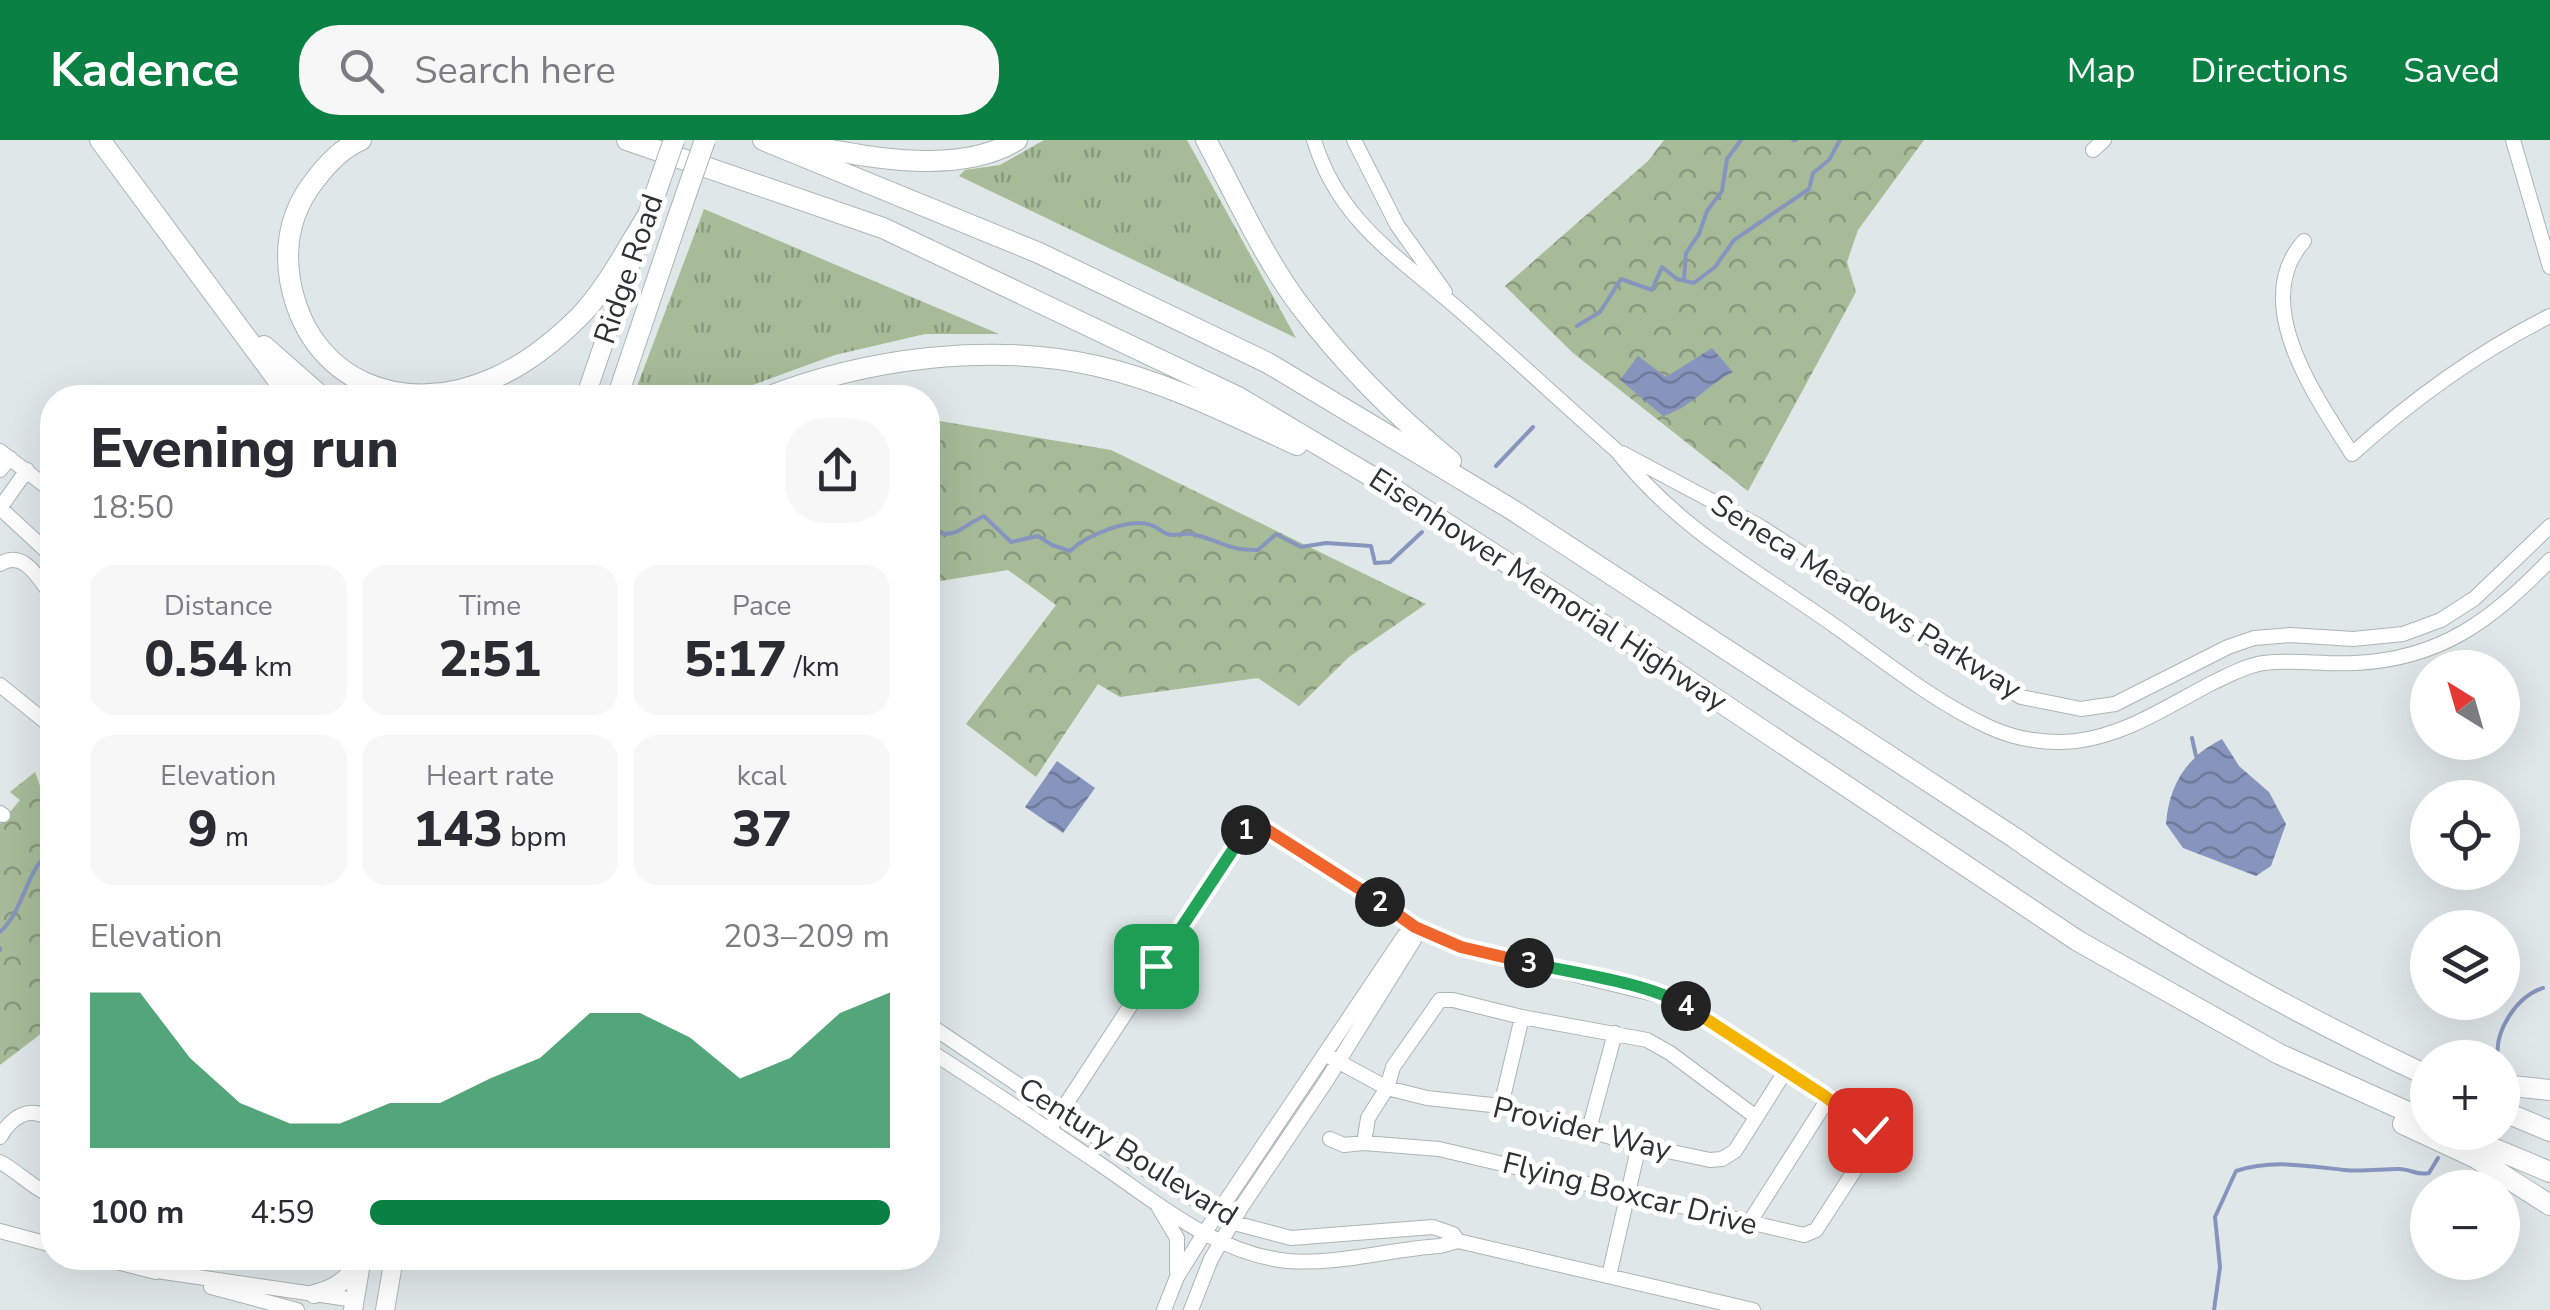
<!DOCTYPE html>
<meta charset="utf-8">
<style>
body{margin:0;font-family:"Nunito Sans",sans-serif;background:#f7f7f7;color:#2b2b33;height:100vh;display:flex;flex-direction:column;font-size:38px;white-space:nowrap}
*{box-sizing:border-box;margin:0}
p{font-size:32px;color:#7c7c81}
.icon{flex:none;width:55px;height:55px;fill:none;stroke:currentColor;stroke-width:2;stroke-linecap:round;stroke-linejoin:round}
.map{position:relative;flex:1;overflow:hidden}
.details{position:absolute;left:40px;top:245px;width:900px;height:885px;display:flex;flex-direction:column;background:#fff;border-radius:40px;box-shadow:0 10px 40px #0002}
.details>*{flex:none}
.needle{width:65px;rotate:323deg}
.buttons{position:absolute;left:2410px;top:510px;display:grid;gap:20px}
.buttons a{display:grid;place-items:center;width:110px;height:110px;border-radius:50%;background:#fff;box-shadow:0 10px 40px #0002;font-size:50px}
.pin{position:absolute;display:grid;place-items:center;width:85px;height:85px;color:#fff;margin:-42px;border-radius:20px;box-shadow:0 5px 15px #0006}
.km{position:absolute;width:50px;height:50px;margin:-25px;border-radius:50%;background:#222;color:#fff;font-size:28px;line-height:50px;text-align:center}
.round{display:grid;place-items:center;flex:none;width:105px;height:105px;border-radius:40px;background:#f7f7f7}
.summary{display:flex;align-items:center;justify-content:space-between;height:170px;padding:0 50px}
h1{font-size:55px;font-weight:800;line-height:75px}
.metrics{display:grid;grid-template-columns:repeat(3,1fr);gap:15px;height:170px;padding:10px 50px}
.metrics div{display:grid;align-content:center;border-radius:25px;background:#f7f7f7;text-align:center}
.metrics b{font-size:50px;font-weight:800}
.metrics small{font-size:28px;font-weight:400}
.metrics p{font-size:28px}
.chart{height:280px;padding:20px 50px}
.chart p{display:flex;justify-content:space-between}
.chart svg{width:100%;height:180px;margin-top:10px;fill:#0b8043;opacity:.7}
ul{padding:0 50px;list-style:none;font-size:32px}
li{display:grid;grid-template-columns:160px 120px 1fr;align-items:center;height:75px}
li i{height:25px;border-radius:12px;background:#0b8043}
header{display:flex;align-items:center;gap:60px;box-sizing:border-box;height:140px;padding:0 50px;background:#0b8043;color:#fff}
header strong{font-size:48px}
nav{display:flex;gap:55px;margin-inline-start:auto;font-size:35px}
.search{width:700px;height:90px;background:#f7f7f7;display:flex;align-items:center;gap:25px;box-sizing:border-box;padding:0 35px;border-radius:40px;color:#7c7c81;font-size:38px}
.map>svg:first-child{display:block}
.grass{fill:url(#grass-tufts)}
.forest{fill:url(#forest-crowns)}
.water{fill:url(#water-waves)}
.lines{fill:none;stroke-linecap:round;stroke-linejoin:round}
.stream{stroke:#8795be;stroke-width:4}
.minor-casing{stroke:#adb4b5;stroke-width:16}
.major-casing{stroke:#adb4b5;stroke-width:20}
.highway-casing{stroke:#adb4b5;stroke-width:22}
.minor{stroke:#fff;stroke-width:14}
.major{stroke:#fff;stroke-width:18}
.highway{stroke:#fff;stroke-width:20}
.highway-bridge-casing{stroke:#adb4b5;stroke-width:22;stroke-linecap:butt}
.highway-bridge{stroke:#fff;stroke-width:20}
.split-1-casing{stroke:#fff;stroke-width:20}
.split-2-casing{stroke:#fff;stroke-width:20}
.split-3-casing{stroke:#fff;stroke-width:20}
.split-4-casing{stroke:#fff;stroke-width:20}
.split-5-casing{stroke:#fff;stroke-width:20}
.split-6-casing{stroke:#fff;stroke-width:20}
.split-1{stroke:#22a559;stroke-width:12}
.split-2{stroke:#f0652b;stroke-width:12}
.split-3{stroke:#f0652b;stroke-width:12}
.split-4{stroke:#22a559;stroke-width:12}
.split-5{stroke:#f5b400;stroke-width:12}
.split-6{stroke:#f5b400;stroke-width:12}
.labels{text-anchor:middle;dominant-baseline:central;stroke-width:10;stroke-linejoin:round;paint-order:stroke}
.street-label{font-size:30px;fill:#2f3132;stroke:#fff}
</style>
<header>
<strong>Kadence</strong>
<div class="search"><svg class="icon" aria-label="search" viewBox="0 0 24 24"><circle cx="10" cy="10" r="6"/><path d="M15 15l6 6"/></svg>Search here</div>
<nav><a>Map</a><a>Directions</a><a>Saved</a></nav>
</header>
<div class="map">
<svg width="2550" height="1170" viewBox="0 0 2550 1170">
<defs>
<pattern id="grass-tufts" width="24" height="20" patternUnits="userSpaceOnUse" patternTransform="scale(2.5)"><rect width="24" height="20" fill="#a7bb98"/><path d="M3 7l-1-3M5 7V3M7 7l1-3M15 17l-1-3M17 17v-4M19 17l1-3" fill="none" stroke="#88997d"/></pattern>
<pattern id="forest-crowns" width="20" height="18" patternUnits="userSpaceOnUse" patternTransform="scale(2.5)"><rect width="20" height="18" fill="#a7bb98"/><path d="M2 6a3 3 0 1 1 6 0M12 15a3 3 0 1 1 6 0" fill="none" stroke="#88997d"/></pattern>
<pattern id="water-waves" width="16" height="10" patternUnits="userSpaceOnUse" patternTransform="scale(2.5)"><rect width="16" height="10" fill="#8795be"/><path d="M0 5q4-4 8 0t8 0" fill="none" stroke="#6f7a9b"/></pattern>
</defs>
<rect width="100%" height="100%" fill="#e0e7e8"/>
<path class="grass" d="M1044 0H1187L1296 198 959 36 965 30 1000 25Z
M704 69 999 194H925L835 215 739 250 729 257H633Z"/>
<path class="forest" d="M1664 0H1924L1858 90 1847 122 1856 152 1748 351 1573 213 1505 146 1648 21Z
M928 279 1111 310 1426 464 1349 517 1299 566 1258 538 1120 557 1098 544 1036 637 966 584 1056 465 1008 430 928 443Z
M35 632 40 646 52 645V878L42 893 0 925V684L20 660 10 652Z"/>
<path class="water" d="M1712 208 1733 232C1707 245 1691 268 1663 276L1620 240 1638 216 1666 237Z
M2222 599 2239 626 2269 652 2286 684 2271 726 2256 736 2183 708 2166 684C2169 645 2186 617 2222 599Z
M1057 621 1095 648 1063 693 1025 667Z"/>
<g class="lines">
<path class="stream" d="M1793 0H1796
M1684 139 1686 113 1699 94 1707 71 1722 51 1727 19 1741 0
M1577 186 1600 172 1621 139 1652 150 1662 127 1677 139 1694 143 1715 127 1734 100 1809 49 1813 33 1829 20 1840 0
M1496 326 1533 287
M928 391C961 399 957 388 984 376L1011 402 1038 396 1052 405 1070 411C1085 396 1130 377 1151 385 1160 388 1164 395 1172 395 1181 395 1188 392 1196 395 1224 402 1226 410 1258 410L1276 394 1301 407 1326 403 1371 406 1375 423 1390 422 1422 392
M2192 598 2196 616
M0 792C25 770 27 724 52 712
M0 808V810
M2498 918C2494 891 2517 856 2543 848
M2214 1170 2220 1127 2215 1077 2236 1031C2272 1019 2307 1026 2344 1030 2362 1032 2381 1029 2399 1029 2411 1029 2417 1036 2429 1033L2438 1018"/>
<g class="minor-casing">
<path id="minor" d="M1314 0C1338 80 1396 115 1456 167 1510 214 1563 263 1617 311 1678 389 1756 430 1835 486 1883 520 1933 561 1987 586 2014 599 2045 604 2076 601 2127 595 2169 565 2214 542 2229 535 2247 525 2264 523 2294 519 2324 525 2355 523 2442 519 2491 480 2550 420
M1354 0 1397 85 1445 152
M2513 0 2550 127
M2093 10 2104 0
M2304 101C2248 163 2317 258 2352 314 2413 259 2476 213 2550 176
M0 311 52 351
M1622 313 1761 387 2021 557 2081 569 2115 564 2228 507 2254 498 2290 495 2353 499 2403 494 2441 480 2475 458 2550 386
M0 330 10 318
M0 368 52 416
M0 368 27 330
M0 424C24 409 39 439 52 456
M0 545 52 587
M0 673 3 675
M928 884 1136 1024 1234 1083 1291 1098 1433 1087 1453 1094 1458 1101
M928 910C986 946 1043 986 1100 1024 1157 1063 1217 1114 1288 1121 1339 1125 1390 1109 1440 1106L1458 1101 1753 1170
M1330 917 1387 948 1427 958 1501 966 1639 1005 1710 1020 1722 1019 1735 1011 1786 930
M1501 966 1522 877
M1049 990 1252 680 1389 767 1415 787 1461 807 1674 859 1852 975 1870 990 1871 1005 1816 1090 1804 1095 1439 1009 1364 1003 1344 1005 1330 999
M1594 991 1591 982 1615 893
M0 997C12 976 31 964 52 981
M1364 1003 1368 978 1387 948 1393 927 1440 860H1453L1522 877 1647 900 1670 913 1756 977
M0 1022C19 1032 32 1048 52 1056
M1159 1068 1177 1098V1132
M1749 1083 1828 959
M0 1091 52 1105
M101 1118 156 1132
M150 1130 355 1160
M1609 1136 1639 1005
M211 1147 297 1170
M1164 1170 1177 1137 1205 1092 1404 796 1415 787 1414 800 1325 943 1242 1066 1211 1119 1191 1170"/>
</g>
<g class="major-casing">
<path id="major" d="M585 258 638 103
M314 1154C339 1148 348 1139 361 1118
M353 1170 361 1123
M385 1170 394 1118"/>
</g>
<g class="highway-casing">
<path id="highway" d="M100 0 291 258
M361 0C342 8 327 24 315 40 292 69 284 103 290 140 308 242 403 279 494 238 527 224 555 201 580 176 607 148 627 108 648 75
M627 0 883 88 1238 257 1396 351 1659 521 2078 801 2279 914 2428 981
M763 0 1039 113 1268 223 1511 369 2015 698C2146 790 2283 868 2428 936
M1206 0C1236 55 1263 117 1301 167 1345 225 1395 275 1451 321
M794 3C859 15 956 38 1017 0
M264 206 323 258
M617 258 677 80
M765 258C866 218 991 202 1097 226 1167 242 1232 275 1297 305
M2502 945 2550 950
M2502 971 2550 991
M2403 984 2476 1018 2550 1065
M2454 992 2550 1032"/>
</g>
<use href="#minor" class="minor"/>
<use href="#major" class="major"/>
<use href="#highway" class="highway"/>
<g class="highway-bridge-casing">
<path id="highway-bridge" d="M648 75 674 0
M677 80 705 0"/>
</g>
<use href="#highway-bridge" class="highway-bridge"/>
</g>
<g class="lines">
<g class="split-1-casing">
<path id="split-1" d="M1156 826 1246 690"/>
</g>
<g class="split-2-casing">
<path id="split-2" d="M1246 690 1252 680 1380 762"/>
</g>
<g class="split-3-casing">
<path id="split-3" d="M1380 762 1415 787 1461 807 1529 823"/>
</g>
<g class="split-4-casing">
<path id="split-4" d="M1529 823C1574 833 1649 843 1686 866"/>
</g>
<g class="split-5-casing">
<path id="split-5" d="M1686 866 1823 955"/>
</g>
<g class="split-6-casing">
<path id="split-6" d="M1823 955 1870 990"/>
</g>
<use href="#split-1" class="split-1"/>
<use href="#split-2" class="split-2"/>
<use href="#split-3" class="split-3"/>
<use href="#split-4" class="split-4"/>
<use href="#split-5" class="split-5"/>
<use href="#split-6" class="split-6"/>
</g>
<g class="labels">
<g class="street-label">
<text transform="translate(629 129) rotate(-71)">Ridge Road</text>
<text transform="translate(1548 450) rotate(33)">Eisenhower Memorial Highway</text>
<text transform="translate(1866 457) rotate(32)">Seneca Meadows Parkway</text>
<text transform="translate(1582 989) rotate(14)">Provider Way</text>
<text transform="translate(1128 1012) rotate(32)">Century Boulevard</text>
<text transform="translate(1630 1054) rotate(14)">Flying Boxcar Drive</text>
</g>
</g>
</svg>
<div class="buttons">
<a><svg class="needle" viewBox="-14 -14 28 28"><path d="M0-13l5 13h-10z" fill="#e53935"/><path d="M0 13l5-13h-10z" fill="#7c7c81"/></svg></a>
<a><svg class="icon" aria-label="locate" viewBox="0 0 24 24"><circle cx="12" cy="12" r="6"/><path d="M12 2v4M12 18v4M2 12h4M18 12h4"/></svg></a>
<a><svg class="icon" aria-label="layers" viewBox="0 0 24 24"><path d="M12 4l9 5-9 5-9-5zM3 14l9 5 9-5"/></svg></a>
<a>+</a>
<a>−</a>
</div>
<div class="pin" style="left:1156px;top:826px;background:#1e9e55"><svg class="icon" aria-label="arrive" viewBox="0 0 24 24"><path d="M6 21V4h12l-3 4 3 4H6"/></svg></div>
<div class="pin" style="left:1870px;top:990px;background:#d93025"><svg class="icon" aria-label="check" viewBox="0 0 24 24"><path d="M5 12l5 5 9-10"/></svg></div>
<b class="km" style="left:1246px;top:690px">1</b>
<b class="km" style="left:1380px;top:762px">2</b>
<b class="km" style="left:1529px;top:823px">3</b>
<b class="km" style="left:1686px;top:866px">4</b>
<section class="details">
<div class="summary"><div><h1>Evening run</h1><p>18:50</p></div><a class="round"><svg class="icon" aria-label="share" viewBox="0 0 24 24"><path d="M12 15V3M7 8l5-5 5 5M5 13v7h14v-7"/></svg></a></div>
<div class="metrics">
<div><p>Distance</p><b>0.54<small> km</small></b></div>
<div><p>Time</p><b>2:51</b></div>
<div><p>Pace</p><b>5:17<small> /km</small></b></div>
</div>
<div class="metrics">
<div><p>Elevation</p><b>9<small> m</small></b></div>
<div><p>Heart rate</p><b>143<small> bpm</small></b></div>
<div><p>kcal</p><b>37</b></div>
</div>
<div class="chart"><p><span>Elevation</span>203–209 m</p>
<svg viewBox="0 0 160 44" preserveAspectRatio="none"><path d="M0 44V6L10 6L20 22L30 33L40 38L50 38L60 33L70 33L80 27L90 22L100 11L110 11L120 17L130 27L140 22L150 11L160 6V44z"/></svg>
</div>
<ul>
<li><b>100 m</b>4:59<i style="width:100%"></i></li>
</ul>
</section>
</div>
